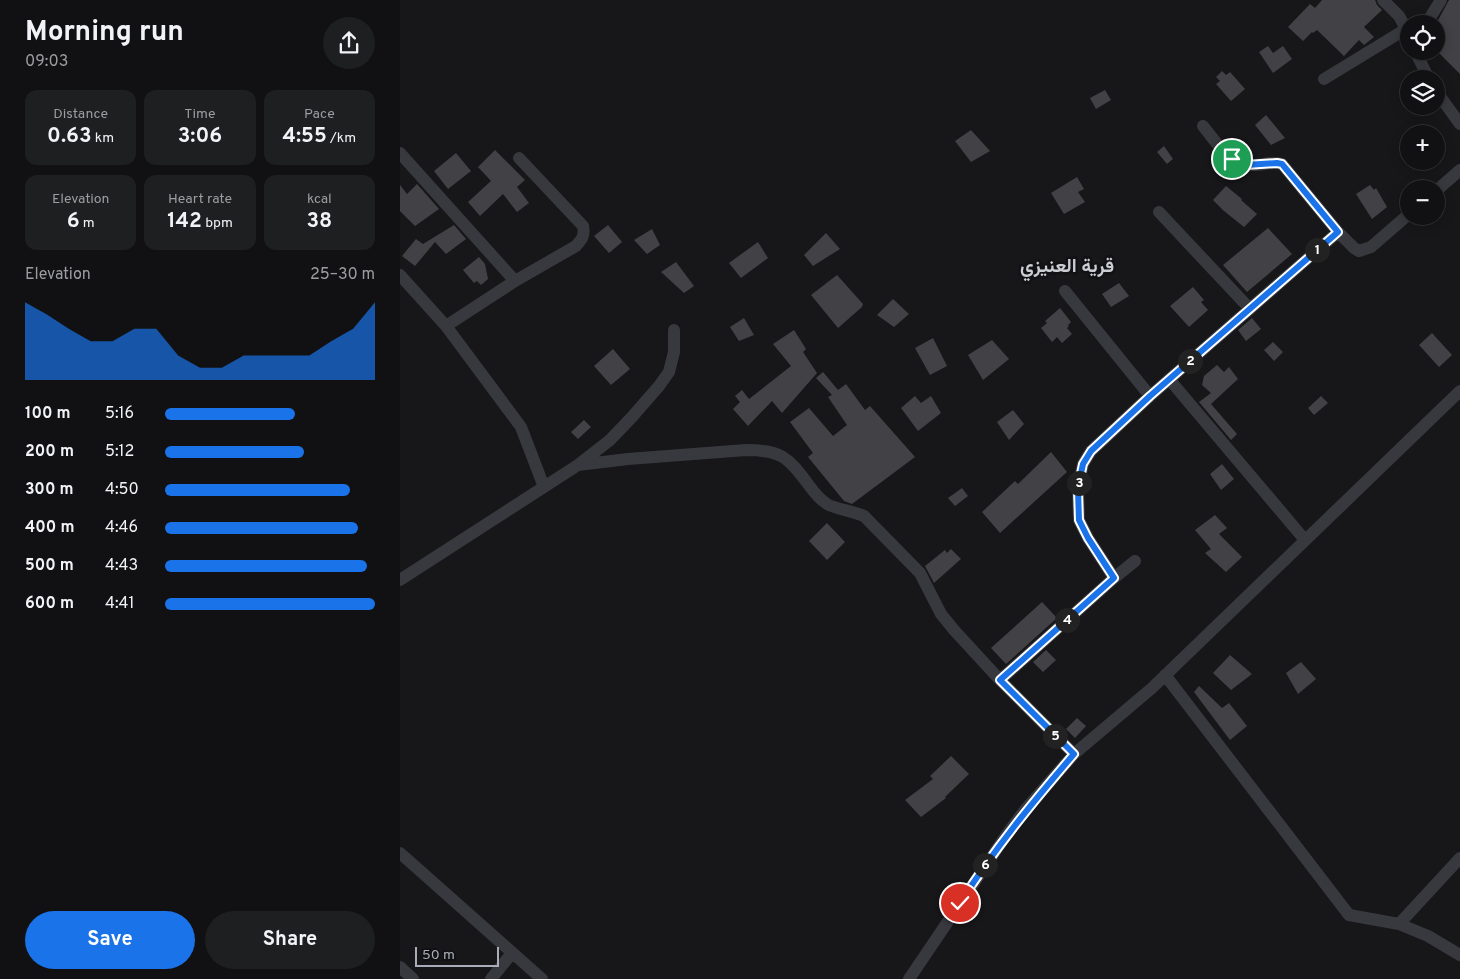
<!DOCTYPE html>
<meta charset="utf-8">
<style>
body{margin:0;font-family:Overpass,Vazirmatn,sans-serif;background:#1e1f21;color:#f1f3f6;height:100vh;display:flex;flex-direction:column;font-size:19px;white-space:nowrap}
*{box-sizing:border-box;margin:0}
p{font-size:16px;color:#9c9da0}
.icon{flex:none;width:28px;height:28px;fill:none;stroke:currentColor;stroke-width:2;stroke-linecap:round;stroke-linejoin:round}
.map{position:relative;flex:1;overflow:hidden}
.sheet{display:flex;flex-direction:column;background:#111113;width:400px}
.sheet>*{flex:none}
.buttons{position:absolute;left:1000px;top:15px;display:grid;gap:10px}
.buttons a{display:grid;place-items:center;width:45px;height:45px;border-radius:50%;background:#111113;box-shadow:0 2px 12px #0003,0 0 0 1px #303133;font-size:25px}
.scale{position:absolute;left:15px;bottom:12px;width:84px;box-sizing:border-box;padding-left:5px;border:2px solid #aaadb9;border-top:0;font-size:14px;line-height:18px;white-space:nowrap;color:#aaadb9;-webkit-text-stroke:4px #121214;paint-order:stroke}
.pin{position:absolute;display:grid;place-items:center;width:42px;height:42px;color:#fff;margin:-21px;border:2px solid #fff;border-radius:50%;box-shadow:0 1px 5px #0007}
.km{position:absolute;width:25px;height:25px;margin:-12px;border-radius:50%;background:#222;color:#fff;font-size:14px;line-height:25px;text-align:center}
.round{display:grid;place-items:center;flex:none;width:52px;height:52px;border-radius:26px;background:#1e1f21}
.overview{display:flex;align-items:center;justify-content:space-between;height:85px;padding:0 25px}
h1{font-size:28px;font-weight:700;line-height:38px}
.figures{display:grid;grid-template-columns:repeat(3,1fr);gap:8px;height:85px;padding:5px 25px}
.figures div{display:grid;align-content:center;border-radius:12px;background:#1e1f21;text-align:center}
.figures b{font-size:21px;font-weight:700}
.figures small{font-size:14px;font-weight:400}
.figures p{font-size:14px}
.chart{height:140px;padding:10px 25px}
.chart p{display:flex;justify-content:space-between}
.chart svg{width:100%;height:90px;margin-top:5px;fill:#1a73e8;opacity:.7}
.primary-button{display:flex;gap:10px;margin-top:auto;padding:10px 25px}
.primary-button a{flex:1;height:58px;border-radius:30px;background:#1a73e8;color:#fff;font-size:20px;font-weight:700;line-height:58px;text-align:center}
.primary-button a+a{background:#1e1f21;color:#f1f3f6}
ul{padding:0 25px;list-style:none;font-size:16px}
li{display:grid;grid-template-columns:80px 60px 1fr;align-items:center;height:38px}
li i{height:12px;border-radius:6px;background:#1a73e8}
main{display:flex;flex:1;min-height:0}
.map>svg:first-child{display:block}
.building{fill:#424246}
.lines{fill:none;stroke-linecap:round;stroke-linejoin:round}
.minor{stroke:#38393e;stroke-width:12}
.route-casing{stroke:#fff;stroke-width:10}
.route{stroke:#1a73e8;stroke-width:6}
.labels{text-anchor:middle;dominant-baseline:central;stroke-width:5;stroke-linejoin:round;paint-order:stroke}
.district-label{font-size:19px;font-weight:bold;fill:#cbcdd5;stroke:#121214}
</style>
<main>
<section class="sheet">
<div class="overview"><div><h1>Morning run</h1><p>09:03</p></div><a class="round"><svg class="icon" aria-label="share" viewBox="0 0 24 24"><path d="M12 15V3M7 8l5-5 5 5M5 13v7h14v-7"/></svg></a></div>
<div class="figures">
<div><p>Distance</p><b>0.63<small> km</small></b></div>
<div><p>Time</p><b>3:06</b></div>
<div><p>Pace</p><b>4:55<small> /km</small></b></div>
</div>
<div class="figures">
<div><p>Elevation</p><b>6<small> m</small></b></div>
<div><p>Heart rate</p><b>142<small> bpm</small></b></div>
<div><p>kcal</p><b>38</b></div>
</div>
<div class="chart"><p><span>Elevation</span>25–30 m</p>
<svg viewBox="0 0 160 44" preserveAspectRatio="none"><path d="M0 44V6L10 12L20 19L30 25L40 25L50 19L60 19L70 32L80 38L90 38L100 32L110 32L120 32L130 32L140 25L150 19L160 6V44z"/></svg>
</div>
<ul>
<li><b>100 m</b>5:16<i style="width:62%"></i></li>
<li><b>200 m</b>5:12<i style="width:66%"></i></li>
<li><b>300 m</b>4:50<i style="width:88%"></i></li>
<li><b>400 m</b>4:46<i style="width:92%"></i></li>
<li><b>500 m</b>4:43<i style="width:96%"></i></li>
<li><b>600 m</b>4:41<i style="width:100%"></i></li>
</ul>
<div class="primary-button"><a>Save</a><a>Share</a></div>
</section>
<div class="map">
<svg width="1060" height="979" viewBox="0 0 1060 979">
<rect width="100%" height="100%" fill="#171719"/>
<path class="building" d="M922 0H975L977 5 982 10 964 27 974 37 964 45 959 40 944 56 917 30 913 33 912 32 903 41 888 27 910 4 915 8Z
M1049 0H1060V74L1036 50V24Z
M868 46 873 53 883 46 892 59 873 73 859 52Z
M822 71 826 75 830 72 845 89 831 101 816 84 820 81 816 77Z
M705 90 711 100 696 109 690 98Z
M866 115 885 138 871 145 855 125Z
M571 130 590 151 571 162 555 141Z
M764 146 773 159 767 164 757 152Z
M95 150 125 180 117 187 129 203 117 212 103 194 80 216 68 202 91 181 78 167Z
M56 153 71 171 48 189 34 171Z
M677 177 684 189 678 192 685 202 664 214 651 193Z
M17 184 39 209 15 226 0 211V185L7 194Z
M970 185 974 190 976 188 987 207 972 219 956 194Z
M826 186 842 199 841 200 857 214 844 227 824 211 813 200Z
M54 225 66 239 46 254 35 242 15 266 2 256 16 239 23 244Z
M208 225 222 242 209 253 194 236Z
M868 228 892 254 847 292 823 265Z
M252 229 260 245 247 254 234 240Z
M426 233 440 249 413 266 404 255Z
M358 242 368 258 341 278 329 263Z
M79 257 85 264 88 279 81 285 77 281 74 283 63 270Z
M276 262 294 286 284 293 261 272Z
M437 275 463 304 462 307 438 328 411 295Z
M719 283 729 296 711 307 702 294Z
M793 287 804 300 801 302 808 310 789 327 770 306Z
M493 299 509 314 494 327 477 315Z
M660 308 671 322 668 325 669 326 667 328 672 334 662 343 657 337 652 342 641 328 647 323 645 321Z
M344 318 354 335 339 341 330 327Z
M852 318 861 329 846 341 838 330Z
M394 330 406 349 403 352 417 373 382 413 372 401 348 426 333 409 340 402 335 396 342 390 349 399 391 366 373 344Z
M1032 333 1052 355 1039 367 1019 345Z
M533 338 547 366 530 375 515 348Z
M592 340 609 359 583 380 568 355Z
M873 342 883 352 874 361 864 350Z
M213 349 230 369 211 385 194 366Z
M817 365 824 372 829 367 838 379 811 404 837 434 831 440 799 402 811 393 802 385 804 376Z
M423 372 438 390 446 384 465 410 470 406 515 457 452 504 444 501 408 457 413 453 390 422 409 408 433 436 447 425 428 397 432 395 416 378Z
M515 396 521 403 531 396 541 413 518 431 501 408Z
M921 396 928 403 914 415 908 408Z
M613 410 624 424 609 440 597 422Z
M184 420 191 427 178 439 171 432Z
M651 452 667 472 600 533 582 512 615 481 618 484Z
M822 464 834 479 821 490 810 474Z
M562 488 568 496 555 506 548 498Z
M815 515 827 528 819 534 842 557 826 572 805 553 811 549 795 530Z
M427 523 445 542 427 560 409 541Z
M551 549 561 559 534 583 525 566 545 550 547 553Z
M642 602 657 618 606 664 591 648Z
M646 650 656 660 643 672 633 662Z
M830 655 852 674 831 690 813 673Z
M901 662 916 679 898 694 886 673Z
M799 686 822 708 829 703 847 726 830 740 794 692Z
M677 718 686 726 675 738 666 729Z
M551 756 569 774 545 797 546 798 521 817 505 800 533 779 530 776Z"/>
<g class="lines">
<path class="minor" d="M983 0 999 16 1009 34
M1026 24 1041 0
M1015 51 1029 79
M924 79 1006 29
M1036 91 1060 124
M803 126C817 143 829 166 854 165 863 165 873 161 882 164L938 232 954 248 959 251 971 247 1009 214
M0 153 115 281 176 246C182 239 185 236 183 226L119 158
M1036 191 1060 170
M759 212 850 309
M0 275 46 326 121 427 144 487
M665 291 750 396
M46 326 115 281
M769 379 905 540
M178 465 228 459 346 450C381 450 388 457 408 484 413 491 419 499 427 504 435 509 453 511 464 516L520 573 541 614 554 630 600 680 674 754
M714 578 688 538 679 520 678 491 680 478 683 464 691 451 750 396 938 232
M0 580 178 465 210 440 232 417 259 386 269 372 274 352V330
M765 675 949 915 999 924 1028 936 1060 955
M600 680 714 578 735 561
M0 853 142 979
M999 924 1060 858
M0 967 13 979
M91 979 112 953
M509 979 605 837 625 810 674 754 752 688 1060 391"/>
</g>
<g class="lines">
<g class="route-casing">
<path id="route" d="M560 903C595 848 632 803 674 754L600 680 714 578 688 538 679 520 678 490 680 478 683 464 691 451 750 396 938 232 882 164 877 163 846 165 832 159"/>
</g>
<use href="#route" class="route"/>
</g>
<g class="labels">
<g class="district-label">
<text x="667" y="267">قرية العنيزي</text>
</g>
</g>
</svg>
<div class="buttons">
<a><svg class="icon" aria-label="locate" viewBox="0 0 24 24"><circle cx="12" cy="12" r="6"/><path d="M12 2v4M12 18v4M2 12h4M18 12h4"/></svg></a>
<a><svg class="icon" aria-label="layers" viewBox="0 0 24 24"><path d="M12 4l9 5-9 5-9-5zM3 14l9 5 9-5"/></svg></a>
<a>+</a>
<a>−</a>
</div>
<div class="scale">50 m</div>
<div class="pin" style="left:832px;top:159px;background:#1e9e55"><svg class="icon" aria-label="arrive" viewBox="0 0 24 24"><path d="M6 21V4h12l-3 4 3 4H6"/></svg></div>
<div class="pin" style="left:560px;top:903px;background:#d93025"><svg class="icon" aria-label="check" viewBox="0 0 24 24"><path d="M5 12l5 5 9-10"/></svg></div>
<b class="km" style="left:917px;top:250px">1</b>
<b class="km" style="left:790px;top:361px">2</b>
<b class="km" style="left:679px;top:483px">3</b>
<b class="km" style="left:667px;top:620px">4</b>
<b class="km" style="left:655px;top:736px">5</b>
<b class="km" style="left:585px;top:865px">6</b>
</div>
</main>
